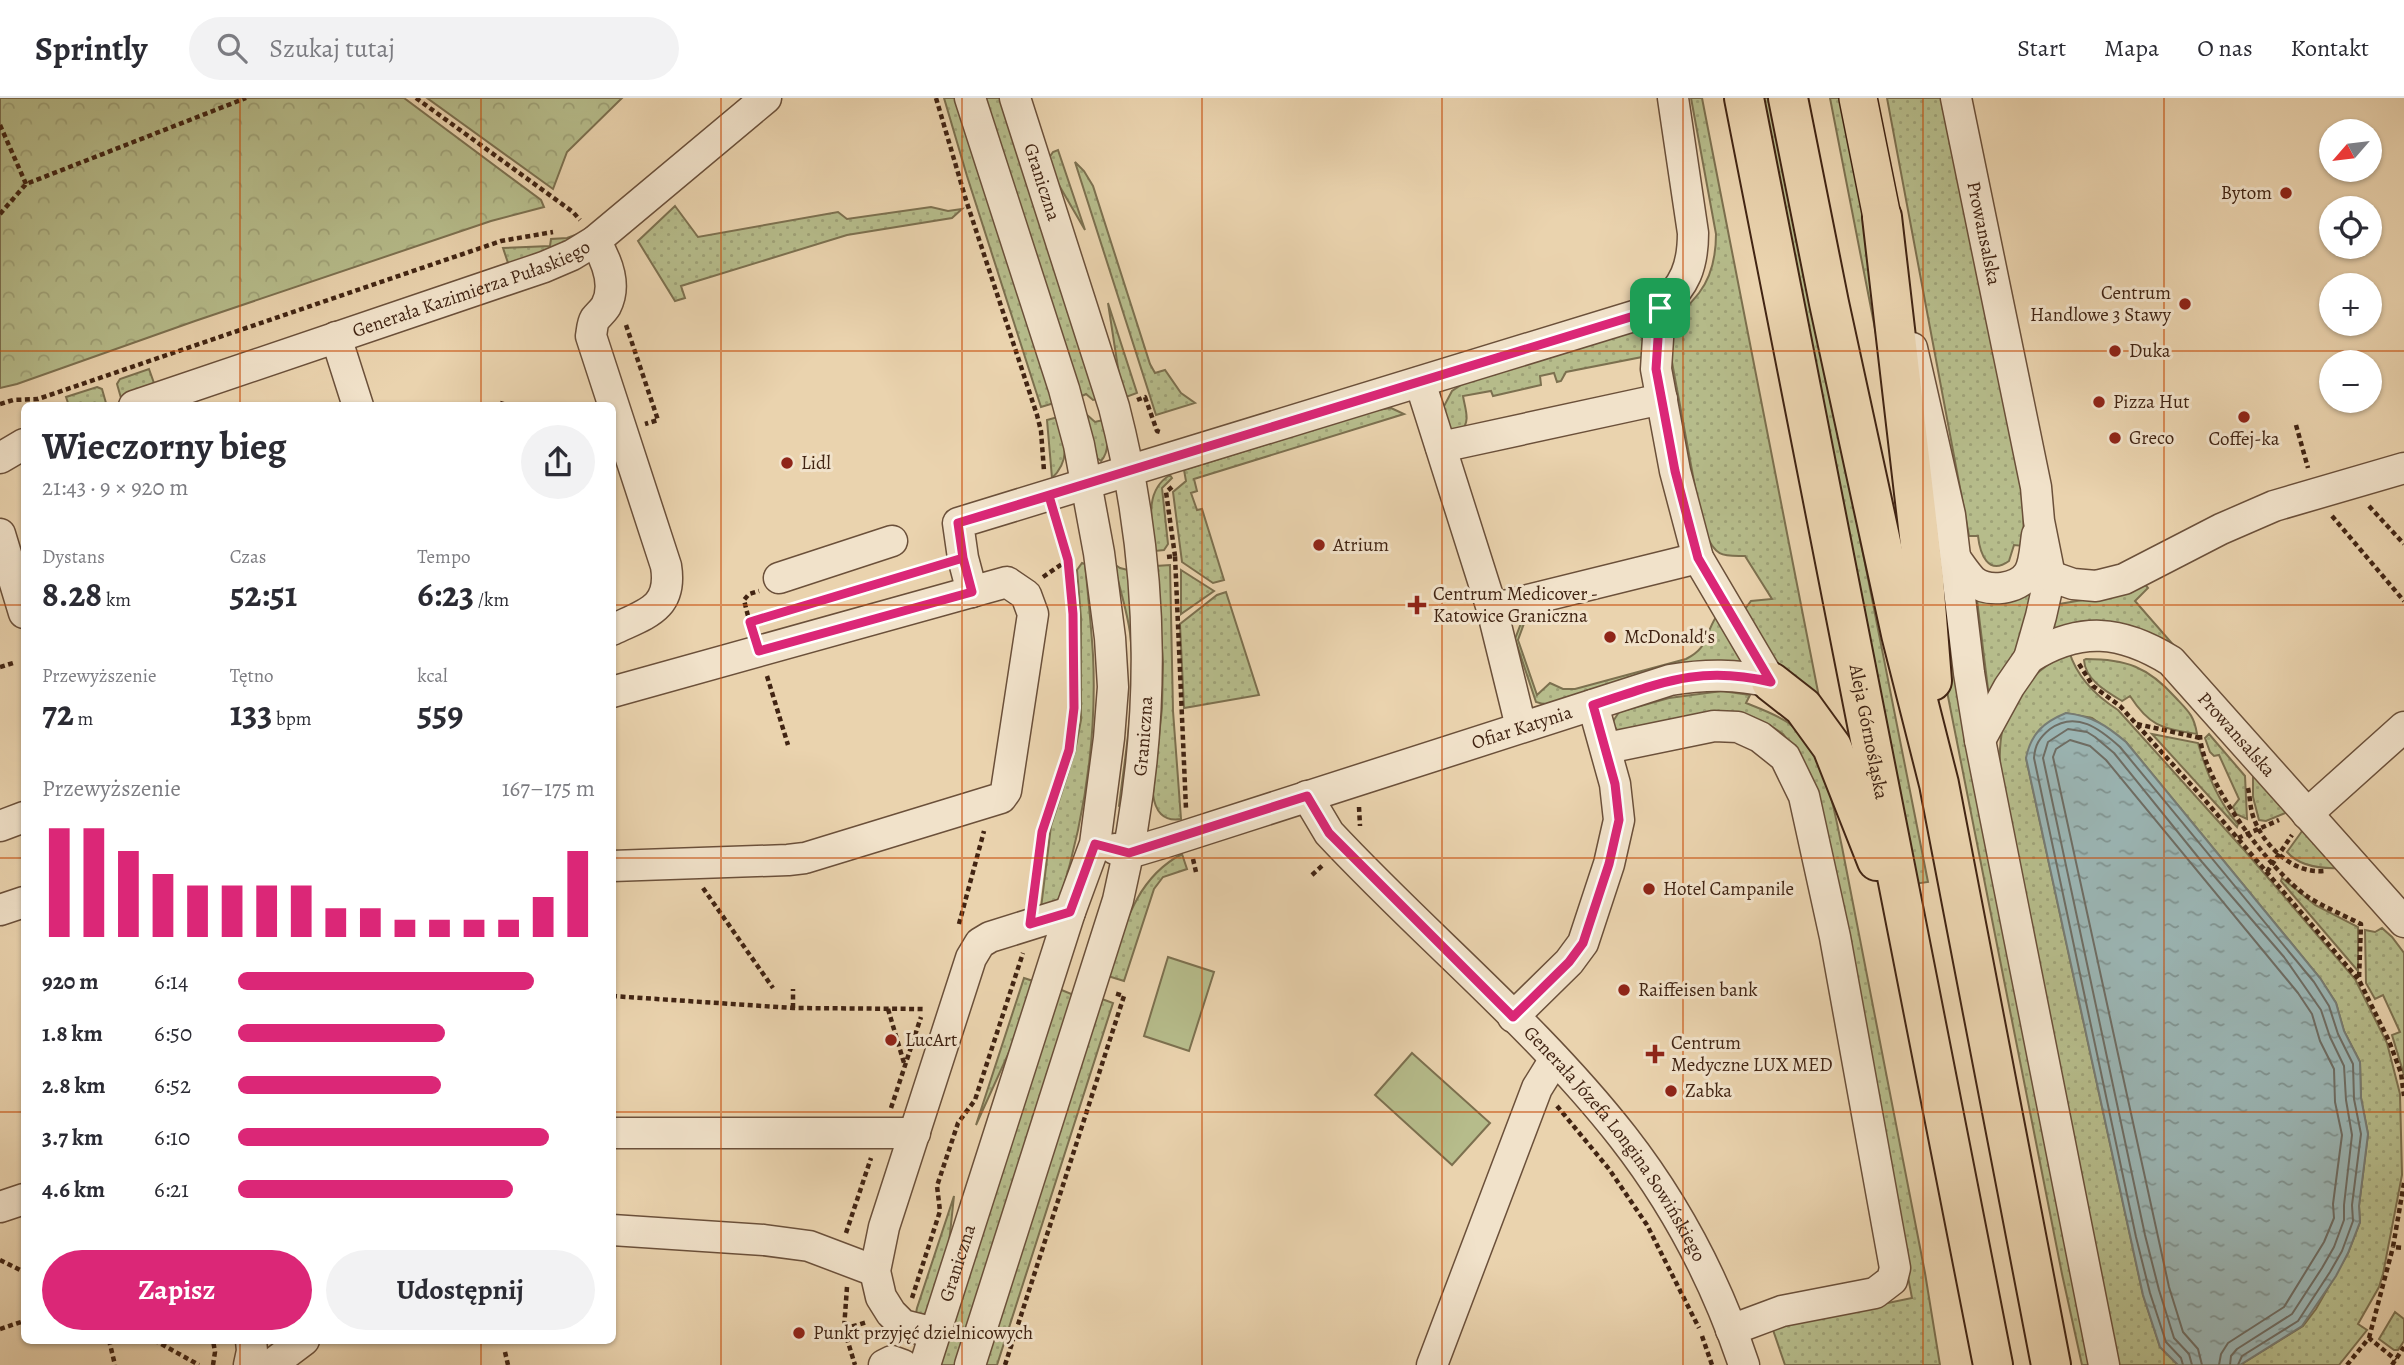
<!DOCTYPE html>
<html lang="pl">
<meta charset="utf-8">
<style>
body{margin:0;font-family:Alegreya,serif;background:#f2f2f3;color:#2b2b33;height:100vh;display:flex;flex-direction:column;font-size:26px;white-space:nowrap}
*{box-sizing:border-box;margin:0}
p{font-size:23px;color:#7c7c81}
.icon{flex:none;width:38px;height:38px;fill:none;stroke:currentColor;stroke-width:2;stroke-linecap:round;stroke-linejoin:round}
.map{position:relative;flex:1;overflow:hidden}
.panel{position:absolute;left:21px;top:304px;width:595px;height:942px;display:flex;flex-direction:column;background:#fff;border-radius:10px;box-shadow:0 2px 5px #0004}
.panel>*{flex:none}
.needle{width:46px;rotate:242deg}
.controls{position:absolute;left:2319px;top:21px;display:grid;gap:14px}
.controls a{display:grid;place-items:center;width:63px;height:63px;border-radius:50%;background:#fff;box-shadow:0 2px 5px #0004;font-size:35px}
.pin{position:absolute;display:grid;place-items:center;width:60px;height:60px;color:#fff;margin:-30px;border-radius:14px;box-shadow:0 4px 10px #0006}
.round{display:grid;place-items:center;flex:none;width:74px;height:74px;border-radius:37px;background:#f2f2f3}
.head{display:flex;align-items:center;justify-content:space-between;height:119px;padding:0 21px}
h1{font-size:38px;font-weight:700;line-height:52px}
.figures{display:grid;grid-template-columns:repeat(3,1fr);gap:10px;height:119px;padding:7px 21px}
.figures div{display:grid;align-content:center}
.figures b{font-size:35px;font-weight:700}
.figures small{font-size:19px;font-weight:400}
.figures p{font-size:19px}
.chart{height:196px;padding:14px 21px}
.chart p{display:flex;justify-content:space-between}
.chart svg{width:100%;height:126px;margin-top:7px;stroke:#db2777;stroke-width:6}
.button{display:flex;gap:14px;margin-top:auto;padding:14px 21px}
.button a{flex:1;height:80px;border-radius:42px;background:#db2777;color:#fff;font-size:28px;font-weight:700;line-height:80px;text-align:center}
.button a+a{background:#f2f2f3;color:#2b2b33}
ul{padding:0 21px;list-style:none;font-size:23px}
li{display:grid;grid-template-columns:112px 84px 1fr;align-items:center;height:52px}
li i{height:18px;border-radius:9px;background:#db2777}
header{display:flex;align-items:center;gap:42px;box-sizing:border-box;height:98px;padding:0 35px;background:#fff;border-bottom:2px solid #e1e1e2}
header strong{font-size:33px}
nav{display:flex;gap:38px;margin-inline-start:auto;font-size:24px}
.search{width:490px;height:63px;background:#f2f2f3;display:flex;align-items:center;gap:18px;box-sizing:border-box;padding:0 24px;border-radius:38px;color:#7c7c81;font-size:26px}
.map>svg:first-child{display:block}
.grass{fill:url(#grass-dots);stroke:#7c704f;stroke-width:2}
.forest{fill:url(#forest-crowns);stroke:#7c704f;stroke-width:2}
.garden{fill:#b6bc8b;stroke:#7c704f;stroke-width:2}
.water{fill:url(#water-ripples);stroke:#777c74;stroke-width:2}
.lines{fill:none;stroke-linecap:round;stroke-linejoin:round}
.shore{stroke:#6e6d64;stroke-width:2}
.minor-casing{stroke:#6b503a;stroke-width:33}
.major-casing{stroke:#412413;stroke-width:40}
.highway-casing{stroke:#412413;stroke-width:42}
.path{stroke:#412413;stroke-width:4.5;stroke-dasharray:5 3.5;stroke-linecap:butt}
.minor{stroke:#f1e2ca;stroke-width:30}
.major{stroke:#ead3ae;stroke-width:37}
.highway{stroke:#ead3ae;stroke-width:38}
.route-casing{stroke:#fff;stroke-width:14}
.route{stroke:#db2777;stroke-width:9}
.grid{fill:none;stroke:#c74e0d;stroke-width:2;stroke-opacity:0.55}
.poi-dot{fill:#8f2418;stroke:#f1e2ca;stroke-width:2.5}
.labels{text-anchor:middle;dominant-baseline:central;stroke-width:6;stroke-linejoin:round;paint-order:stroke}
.street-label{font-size:19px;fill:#412413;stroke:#f1e2ca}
.poi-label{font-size:19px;fill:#412413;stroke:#f1e2ca;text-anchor:start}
</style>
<header>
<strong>Sprintly</strong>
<div class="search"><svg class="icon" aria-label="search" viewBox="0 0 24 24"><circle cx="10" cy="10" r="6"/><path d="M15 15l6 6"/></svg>Szukaj tutaj</div>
<nav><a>Start</a><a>Mapa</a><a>O nas</a><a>Kontakt</a></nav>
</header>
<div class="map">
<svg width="2404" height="1267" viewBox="0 0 2404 1267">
<defs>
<pattern id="grass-dots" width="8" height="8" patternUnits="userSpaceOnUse" patternTransform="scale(1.75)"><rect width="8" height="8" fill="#b6bc8b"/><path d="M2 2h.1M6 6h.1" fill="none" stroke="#9ea177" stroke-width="1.8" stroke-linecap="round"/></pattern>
<pattern id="forest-crowns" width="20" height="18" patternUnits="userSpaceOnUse" patternTransform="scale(1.75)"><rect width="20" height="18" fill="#b6bc8b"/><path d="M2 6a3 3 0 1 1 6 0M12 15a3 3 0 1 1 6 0" fill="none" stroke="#9ea177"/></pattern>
<pattern id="water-ripples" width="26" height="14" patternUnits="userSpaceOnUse" patternTransform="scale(1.75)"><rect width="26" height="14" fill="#9bb6b5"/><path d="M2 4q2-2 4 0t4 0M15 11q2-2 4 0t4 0" fill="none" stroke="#809492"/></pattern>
</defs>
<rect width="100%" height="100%" fill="#ead3ae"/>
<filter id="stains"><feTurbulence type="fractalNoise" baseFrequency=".00286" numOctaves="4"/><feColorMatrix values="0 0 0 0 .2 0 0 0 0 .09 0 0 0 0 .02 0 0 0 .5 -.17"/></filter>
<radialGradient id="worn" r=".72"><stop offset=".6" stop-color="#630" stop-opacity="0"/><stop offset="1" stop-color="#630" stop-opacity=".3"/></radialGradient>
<path class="grass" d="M944 0H955L1054 305 1041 309 967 78Z
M985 0H1000L1097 301 1093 302 1086 296 1080 299Z
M1691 0H1702L1819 599 1779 569 1745 511 1751 503 1772 501 1745 458C1716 459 1717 456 1703 432L1669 248C1672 221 1683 215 1699 195 1712 178 1716 158 1716 136Z
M1759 0H1773L1928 784 1914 786Z
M1830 0H1844L1873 150 1892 318Z
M1887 0H1944L2024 406 2023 448 2014 447 2009 463C1988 478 1980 456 1978 438H1969Z
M1058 52 1085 132 1056 82 1049 60 1053 54Z
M1075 64 1084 73 1093 88 1150 266 1155 275 1165 272 1181 295 1195 305 1156 317Z
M675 108 698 139 838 114 847 121 931 109 948 113 962 111 952 120 847 137 681 188 685 200 675 203 638 143Z
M578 136 576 141 509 168 503 150 550 148 551 141 567 140Z
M1108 205 1137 295 1126 299 1120 283Z
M1628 233 1635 234 1646 243 1647 254 1642 259 1566 274 1561 283 1557 284 1554 275 1540 278 1541 287 1493 298 1491 293 1463 298C1465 311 1471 323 1461 333L1449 332 1443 310 1452 293 1464 285Z
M149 271 155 288 121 300 117 286 120 281Z
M97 289 102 291 106 305 97 308H69L66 299Z
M1391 310 1404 316 1194 381 1197 393 1191 395 1197 412 1202 411 1224 482 1213 485 1182 464 1173 394 1186 383 1184 372 1377 312Z
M1086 316 1095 324 1103 322C1107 335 1111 352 1101 363L1097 360Z
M1058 319C1064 342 1072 361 1052 380L1047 322Z
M1922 343 2090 1267H2082L2062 1176 1942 568Z
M1170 377 1172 380 1162 390 1168 446 1164 452 1155 453C1152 427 1143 393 1170 377Z
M1082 465 1085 466C1088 496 1091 526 1093 557 1097 639 1084 723 1060 801L1041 810 1051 728 1075 653 1081 622V520L1077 472Z
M1114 466 1120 470 1128 472 1134 548 1131 636 1121 709 1119 708C1126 651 1137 592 1130 535 1127 512 1119 489 1114 466Z
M1170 467 1173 613 1181 721C1163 724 1155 713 1153 696L1162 610 1163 565 1156 468Z
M1181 472 1214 493 1181 516Z
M2143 484 2148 490 2135 503 2306 699 2139 531C2106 520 2075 522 2044 536L2054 507 2088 501Z
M2030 493 2032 496 2018 551 1989 599 1977 502Z
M1226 494 1259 597 1184 610 1180 526 1217 497Z
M1716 519 1749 565 1550 608 1536 604 1515 541 1523 520H1526L1518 542 1537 597 1550 585 1563 591H1575L1686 561C1709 549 1704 538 1716 519Z
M2069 553C2077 580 2096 598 2118 612L2245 753 2355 881 2387 945 2400 996 2402 1077 2383 1176 2379 1189 2358 1226 2367 1232 2339 1267H2240L2303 1228 2316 1211 2348 1155 2360 1124 2359 1108 2368 1036 2361 1000 2360 964 2344 933 2336 905 2320 880 2126 644 2092 620 2066 615 2026 660 2143 1197 2160 1249 2178 1267H2119L2000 670C1997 609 2019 583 2069 553Z
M2086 561C2126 561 2148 569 2175 599 2188 613 2194 617 2197 636 2162 630 2150 629 2130 598L2122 603C2107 594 2085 582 2084 562Z
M1722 593 1750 597 1746 605C1761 611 1778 617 1790 626 1826 654 1833 708 1842 749L1925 1175 1940 1267H1785L1772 1229 1912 1200 1826 744 1790 645 1783 636 1766 625 1623 634 1617 632 1612 625 1619 614 1669 600Z
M2152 636 2198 645C2206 673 2218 704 2238 726L2237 729Z
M2209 636 2245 678 2247 721 2236 716 2233 709 2239 701 2219 657 2214 658 2210 654 2205 640Z
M2253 670 2290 713 2266 723 2259 722 2253 699Z
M2305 729 2341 770C2321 771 2300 769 2287 754Z
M1182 756 1187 771 1163 779 1154 791 1124 883 1108 878C1124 831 1134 781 1182 756Z
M2282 780 2315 807 2358 829V873L2281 783Z
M2382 830 2392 839 2404 855V977L2392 937 2400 934 2383 897 2375 901 2366 885 2365 832 2375 834Z
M1024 880 1033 883 1015 941 976 1027Z
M1059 891 1074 897 955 1267H939Z
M1102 901 1113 905 997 1267H984Z
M954 1098 949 1145 928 1214 920 1218 916 1215 917 1210Z
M2395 1214 2404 1221V1243L2398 1252H2394L2379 1241Z"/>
<path class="forest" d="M0 0H404L541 102 544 109 491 123 195 223 17 286 0 290Z
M427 0H622L567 54 553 91Z"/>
<path class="garden" d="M1168 859 1214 874 1189 953 1144 938Z
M1412 955 1490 1025 1452 1067 1375 997Z"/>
<path class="water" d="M2066 615C2092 618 2106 627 2126 644L2320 880 2336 905 2344 933 2360 964 2361 1000 2368 1036 2359 1108 2360 1124 2348 1155 2336 1178 2302 1228 2240 1267H2178L2160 1249 2143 1197 2026 660C2031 635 2044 624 2066 615Z"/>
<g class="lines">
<path class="shore" d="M2183 1267 2181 1260 2166 1244 2150 1195 2136 1139 2034 660C2035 647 2039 640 2050 631 2076 612 2100 631 2120 649L2314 884 2329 908 2338 936 2353 966 2354 1001 2361 1036 2352 1107 2353 1123 2342 1153 2330 1174 2298 1223 2242 1258 2238 1267
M2192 1267 2189 1256 2174 1240 2159 1192 2145 1137 2043 660 2048 644 2068 631 2087 634 2095 639 2114 655 2202 764 2284 859 2321 912 2330 939 2344 968 2346 1002 2352 1037 2344 1107V1122L2334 1149 2322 1170 2292 1216 2237 1251 2231 1258 2230 1267
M2202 1267 2198 1251 2183 1234 2169 1189 2053 659 2056 651 2070 642 2090 648 2106 662 2298 895 2312 916 2320 943 2334 971 2335 1004 2342 1037 2333 1106 2334 1120 2324 1144 2284 1209 2228 1245 2221 1256 2219 1267"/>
<g class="minor-casing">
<g id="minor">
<path id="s1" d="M1956 0 2036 389 2039 423 2050 478 2041 518 2029 560 2009 589 1980 642"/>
<path d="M595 143C606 161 617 187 606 208 603 213 598 217 595 221 592 226 592 233 591 238L666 468C673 511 645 516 612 532"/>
<path d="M1660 210 1656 271 1675 373 1698 460 1771 584"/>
<path d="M336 239 358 308"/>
<path d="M1912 250 1950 417 1969 575 1980 642 2104 1267"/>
<path d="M1420 284 1492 511 1521 629"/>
<path id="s2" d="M134 308 544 169 572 157 595 143 766 0"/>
<path d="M1441 349 1662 301"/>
<path d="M0 360 24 346"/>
<path d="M0 436 24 515"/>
<path d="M1956 461C1961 468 1967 477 1973 483 1988 495 2018 492 2029 475 2035 464 2035 449 2037 437"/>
<path d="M2050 478 2073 486 2096 488 2124 481 2221 431 2274 408 2404 370"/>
<path d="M779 480 892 443"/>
<path d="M972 494 963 460 958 425 1660 210C1685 188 1693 168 1693 135L1673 0"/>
<path d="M1492 511 1698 460"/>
<path id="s3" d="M2029 560C2080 528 2121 532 2171 563L2404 824"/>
<path d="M612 594 1007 484 1026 497 1033 516 1006 693 1001 700 805 760 788 762 612 768"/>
<path d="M1607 650 1714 628 1738 629 1760 639 1785 659 1804 698 1835 839 1895 1170 1892 1182 1875 1195 1782 1213 1731 1232"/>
<path id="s4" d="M1307 698 1329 735C1425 838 1536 928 1623 1039 1676 1107 1717 1186 1744 1267"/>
<path d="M2307 716 2404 629"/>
<path d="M0 728 24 719"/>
<path id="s5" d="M1115 751 1129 755 1166 744 1670 582C1706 576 1736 576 1771 584"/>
<path d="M0 812 24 804"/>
<path d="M1513 919 1569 864 1583 845 1609 766 1619 722 1615 686 1593 607"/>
<path d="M612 1035H915"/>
<path d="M0 1109 24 1101"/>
<path d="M612 1132 764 1142 809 1148 875 1173"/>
<path d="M935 1235 903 1227 891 1215 881 1199 875 1173 884 1129 971 860 980 845 990 839 1070 814"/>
<path d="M249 1267 252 1253 251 1242"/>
<path d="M271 1267 304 1242"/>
<path d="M884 1267 892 1263 903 1267"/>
<path id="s6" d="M925 1267 1070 814 1095 746 1109 640 1113 589 1110 540 1099 455 1079 347 1064 291 970 0"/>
<path id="s7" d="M970 1267 1118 802C1157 635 1157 476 1114 309L1015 0"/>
<path d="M1432 1267 1537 990 1555 961"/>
</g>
</g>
<g class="major-casing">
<path id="major" d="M1858 0 1882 119"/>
</g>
<g class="highway-casing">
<g id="highway">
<path id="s8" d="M1744 0 1993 1267"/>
<path d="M1788 0 1829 205 1901 536 1939 686 2051 1267"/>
<path d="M1882 119 1924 481 1932 583"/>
<path d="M1771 584 1803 609 1832 649 1877 763"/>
</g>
</g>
<path class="path" d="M416 0 573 114 580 122
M936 0 966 102 1037 317 1041 333 1044 373
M0 27 26 86
M0 116 26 86 246 0
M626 227 658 322 645 326
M1137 302 1145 299 1157 333 1160 334
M500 305 510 308
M0 306 13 302 38 301 501 143 553 134
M2296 327 2308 370
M1172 389 1166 394 1175 458
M2369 408 2404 446
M2332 418 2404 503
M1167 459 1175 458 1186 711
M1043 479 1068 462
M750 524 939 467
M750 526 744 502 749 496 759 493
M2079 566 2093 588 2120 608 2204 701 2359 882 2389 943 2401 975 2404 998
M0 569 13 565
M767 578 788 647
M2137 626 2200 640
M2200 637C2201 681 2271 774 2308 799 2324 809 2343 817 2361 826L2359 881
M2248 690C2250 699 2250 709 2253 718 2262 746 2292 776 2324 773
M1359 709 1360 728
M2238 740 2279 722
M1193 761 1196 774
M2267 774 2292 737
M1312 777 1324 766
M703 790 773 890
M1035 799 1042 735 1069 652 1074 621 1073 516 1066 453 1056 423
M959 826 984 733
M612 898 793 910 923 911
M793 910V891
M888 911 904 965
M1557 1008 1609 1071 1647 1127 1699 1230
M891 1010 921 919
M2404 1085 2393 1149 2404 1150
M846 1135 871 1060
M0 1162 24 1174
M847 1189 844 1231 855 1267
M912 1200 940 1113 937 1088 958 1025 975 1002 1023 855
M0 1231 24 1223
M844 1231 867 1224
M1702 1238 1712 1267
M2369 1240 2393 1149
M109 1242 115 1267
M154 1242 199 1267
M505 1254 508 1267
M213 1267 215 1254 213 1242
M1005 1267 1124 898 1114 895
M2347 1267 2369 1240 2396 1262
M2392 1267 2404 1249"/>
<use href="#minor" class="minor"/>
<use href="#major" class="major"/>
<use href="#highway" class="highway"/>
</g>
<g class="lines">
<g class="route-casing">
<path id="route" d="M1660 210 958 425 963 460 750 524 759 553 972 494 963 460 958 425 1049 398 1068 462 1073 516 1074 610 1069 652 1042 734 1030 826 1070 814 1095 746 1129 755 1307 698 1329 735 1513 919 1569 864 1583 845 1609 766 1619 722 1615 686 1593 607C1661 585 1699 567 1771 584L1698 460 1675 373 1656 271 1660 210"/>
</g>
<use href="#route" class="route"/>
</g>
<path class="grid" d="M240 0V308M481 0V308M721 0V1267M962 0V1267M1202 0V1267M1442 0V1267M1683 0V1267M1923 0V1267M2164 0V1267M0 253H2404M0 507H24M612 507H2404M0 760H24M612 760H2404M0 1014H24M612 1014H2404M240 1242V1267M481 1242V1267"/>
<g class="poi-dot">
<circle cx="2286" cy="95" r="7"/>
<circle cx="2185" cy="206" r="7"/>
<circle cx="2115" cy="253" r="7"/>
<circle cx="2099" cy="304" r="7"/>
<circle cx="2244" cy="319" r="7"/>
<circle cx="2115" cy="340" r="7"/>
<circle cx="787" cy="365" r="7"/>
<circle cx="1319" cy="447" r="7"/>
<path d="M1413.5 496.5h7v7h7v7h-7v7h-7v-7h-7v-7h7z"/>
<circle cx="1610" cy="539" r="7"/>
<circle cx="1649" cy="791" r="7"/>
<circle cx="1624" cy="892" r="7"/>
<circle cx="891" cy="942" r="7"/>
<path d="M1651.5 945.5h7v7h7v7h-7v7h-7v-7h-7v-7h7z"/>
<circle cx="1671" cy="993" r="7"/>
<circle cx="799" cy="1235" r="7"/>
</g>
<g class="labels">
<g class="street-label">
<text transform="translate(1042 84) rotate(72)">Graniczna</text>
<text stroke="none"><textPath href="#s1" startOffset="138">Prowansalska</textPath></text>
<text stroke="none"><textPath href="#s2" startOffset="357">Generała Kazimierza Pułaskiego</textPath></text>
<text stroke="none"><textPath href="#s5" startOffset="427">Ofiar Katynia</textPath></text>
<text stroke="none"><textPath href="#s8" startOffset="646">Aleja Górnośląska</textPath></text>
<text stroke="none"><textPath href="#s3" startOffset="250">Prowansalska</textPath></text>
<text stroke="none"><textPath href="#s7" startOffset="654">Graniczna</textPath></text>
<text stroke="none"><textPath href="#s4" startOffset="467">Generała Józefa Longina Sowińskiego</textPath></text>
<text stroke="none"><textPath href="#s6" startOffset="107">Graniczna</textPath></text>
</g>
<g class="poi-label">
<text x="2272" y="95" text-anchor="end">Bytom</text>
<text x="2171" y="195" text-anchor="end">Centrum<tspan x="2171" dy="22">Handlowe 3 Stawy</tspan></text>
<text x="2129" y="253">Duka</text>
<text x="2113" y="304">Pizza Hut</text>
<text x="2129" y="340">Greco</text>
<text x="2244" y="341" text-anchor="middle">Coffej-ka</text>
<text x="801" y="365">Lidl</text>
<text x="1333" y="447">Atrium</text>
<text x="1433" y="496">Centrum Medicover -<tspan x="1433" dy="22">Katowice Graniczna</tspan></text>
<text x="1624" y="539">McDonald's</text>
<text x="1663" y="791">Hotel Campanile</text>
<text x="1638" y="892">Raiffeisen bank</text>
<text x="905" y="942">LucArt</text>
<text x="1671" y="945">Centrum<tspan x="1671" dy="22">Medyczne LUX MED</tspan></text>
<text x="1685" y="993">Zabka</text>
<text x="813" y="1235">Punkt przyjęć dzielnicowych</text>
</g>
</g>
<rect width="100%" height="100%" filter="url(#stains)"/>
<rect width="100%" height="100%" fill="url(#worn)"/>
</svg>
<div class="controls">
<a><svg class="needle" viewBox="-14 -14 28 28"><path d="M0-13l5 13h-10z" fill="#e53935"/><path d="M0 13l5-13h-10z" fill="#7c7c81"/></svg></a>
<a><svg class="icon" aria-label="locate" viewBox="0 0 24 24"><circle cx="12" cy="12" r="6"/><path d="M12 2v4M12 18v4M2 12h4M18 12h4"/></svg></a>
<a>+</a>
<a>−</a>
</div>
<div class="pin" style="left:1660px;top:210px;background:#1e9e55"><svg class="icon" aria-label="arrive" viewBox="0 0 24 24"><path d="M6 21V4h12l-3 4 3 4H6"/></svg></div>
<section class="panel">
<div class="head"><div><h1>Wieczorny bieg</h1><p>21:43 · 9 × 920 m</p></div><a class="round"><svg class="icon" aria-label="share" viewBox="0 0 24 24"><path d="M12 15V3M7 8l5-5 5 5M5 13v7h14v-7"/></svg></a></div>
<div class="figures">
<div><p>Dystans</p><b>8.28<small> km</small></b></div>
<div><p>Czas</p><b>52:51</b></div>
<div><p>Tempo</p><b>6:23<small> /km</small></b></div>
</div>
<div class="figures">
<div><p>Przewyższenie</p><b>72<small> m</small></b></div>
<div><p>Tętno</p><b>133<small> bpm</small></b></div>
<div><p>kcal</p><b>559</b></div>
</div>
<div class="chart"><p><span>Przewyższenie</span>167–175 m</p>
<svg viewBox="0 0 160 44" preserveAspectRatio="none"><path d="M5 44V6M15 44V6M25 44V14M35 44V22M45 44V26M55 44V26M65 44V26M75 44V26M85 44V34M95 44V34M105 44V38M115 44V38M125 44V38M135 44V38M145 44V30M155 44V14"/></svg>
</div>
<ul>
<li><b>920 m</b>6:14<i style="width:83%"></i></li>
<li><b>1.8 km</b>6:50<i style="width:58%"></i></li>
<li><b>2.8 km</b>6:52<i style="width:57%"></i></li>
<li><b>3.7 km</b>6:10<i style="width:87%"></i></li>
<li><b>4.6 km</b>6:21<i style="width:77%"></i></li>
</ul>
<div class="button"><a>Zapisz</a><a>Udostępnij</a></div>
</section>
</div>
